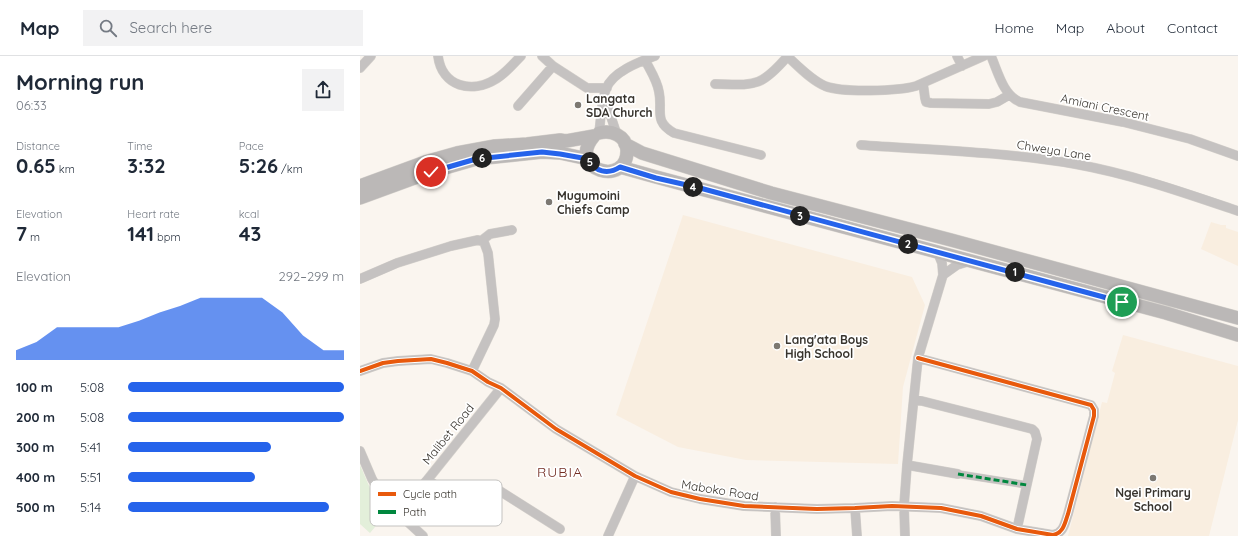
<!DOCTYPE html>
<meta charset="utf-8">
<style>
body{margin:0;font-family:Quicksand,sans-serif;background:#f2f2f3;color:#1f2937;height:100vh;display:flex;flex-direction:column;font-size:15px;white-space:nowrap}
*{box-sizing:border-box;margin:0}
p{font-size:13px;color:#747a83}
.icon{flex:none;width:22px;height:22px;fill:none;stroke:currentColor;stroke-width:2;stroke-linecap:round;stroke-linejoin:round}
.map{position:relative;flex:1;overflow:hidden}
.drawer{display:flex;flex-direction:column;background:#fff;width:360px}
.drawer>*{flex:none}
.pin{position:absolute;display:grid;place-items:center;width:34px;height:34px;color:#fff;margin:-17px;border:2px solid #fff;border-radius:50%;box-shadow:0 1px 4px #0007}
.km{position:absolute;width:20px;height:20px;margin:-10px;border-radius:50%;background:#222;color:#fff;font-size:11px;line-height:20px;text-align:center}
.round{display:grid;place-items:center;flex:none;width:42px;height:42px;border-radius:0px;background:#f2f2f3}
.head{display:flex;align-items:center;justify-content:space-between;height:68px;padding:0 16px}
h1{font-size:22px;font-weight:800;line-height:30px}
.stats{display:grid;grid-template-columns:repeat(3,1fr);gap:6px;height:68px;padding:4px 16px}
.stats div{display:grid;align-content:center}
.stats b{font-size:20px;font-weight:800}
.stats small{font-size:11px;font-weight:400}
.stats p{font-size:11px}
.chart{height:112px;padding:8px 16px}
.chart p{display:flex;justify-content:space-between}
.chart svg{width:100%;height:72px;margin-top:4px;fill:#2563eb;opacity:.7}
ul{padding:0 16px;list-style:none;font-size:13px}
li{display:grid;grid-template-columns:64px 48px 1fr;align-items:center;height:30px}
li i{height:10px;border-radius:5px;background:#2563eb}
header{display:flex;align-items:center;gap:24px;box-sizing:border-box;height:56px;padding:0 20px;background:#fff;border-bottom:1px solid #e0e1e3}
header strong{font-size:19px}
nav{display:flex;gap:22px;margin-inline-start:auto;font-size:14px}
.search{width:280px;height:36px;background:#f2f2f3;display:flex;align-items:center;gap:10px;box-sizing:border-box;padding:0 14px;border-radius:0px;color:#747a83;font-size:15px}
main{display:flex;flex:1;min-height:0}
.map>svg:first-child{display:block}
.built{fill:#f9eee0}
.green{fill:#e3efda}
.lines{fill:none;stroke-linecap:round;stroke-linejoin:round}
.pedestrian-casing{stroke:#d6d2cd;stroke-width:8}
.minor-casing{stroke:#d6d2cd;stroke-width:10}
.secondary-casing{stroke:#d6d2cd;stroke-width:14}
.pedestrian{stroke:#c5c2c1;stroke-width:7}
.minor{stroke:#c5c2c1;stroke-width:9}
.secondary{stroke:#bbb8b7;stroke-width:13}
.quiet{stroke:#00873e;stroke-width:3;stroke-dasharray:6 3;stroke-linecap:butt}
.cycleway-casing{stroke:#fff;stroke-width:6}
.cycleway{stroke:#e8590c;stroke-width:4}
.route-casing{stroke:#fff;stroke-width:8}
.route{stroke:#2563eb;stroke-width:5}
.poi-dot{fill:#7c7872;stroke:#fff;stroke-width:1.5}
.labels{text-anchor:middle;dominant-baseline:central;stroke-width:3.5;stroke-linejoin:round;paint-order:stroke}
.poi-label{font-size:12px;font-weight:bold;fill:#38342e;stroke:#fff;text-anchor:start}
.street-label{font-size:12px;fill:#38342e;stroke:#fff}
.quarter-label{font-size:14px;letter-spacing:1px;fill:#742e24;stroke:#fff}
.key{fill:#fff;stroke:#c3c2c0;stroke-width:1}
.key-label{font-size:11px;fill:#38342e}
</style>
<header>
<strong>Map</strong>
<div class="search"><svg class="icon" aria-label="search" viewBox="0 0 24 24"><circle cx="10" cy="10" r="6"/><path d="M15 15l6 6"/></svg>Search here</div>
<nav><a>Home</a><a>Map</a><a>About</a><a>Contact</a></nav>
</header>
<main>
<section class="drawer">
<div class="head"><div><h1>Morning run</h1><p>06:33</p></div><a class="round"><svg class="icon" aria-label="share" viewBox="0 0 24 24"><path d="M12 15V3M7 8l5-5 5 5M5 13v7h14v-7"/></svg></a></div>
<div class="stats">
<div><p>Distance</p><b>0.65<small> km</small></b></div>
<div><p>Time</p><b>3:32</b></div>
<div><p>Pace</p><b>5:26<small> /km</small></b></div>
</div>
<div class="stats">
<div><p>Elevation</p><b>7<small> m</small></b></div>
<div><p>Heart rate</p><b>141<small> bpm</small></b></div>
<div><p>kcal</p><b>43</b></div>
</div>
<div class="chart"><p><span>Elevation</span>292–299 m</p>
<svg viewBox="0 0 160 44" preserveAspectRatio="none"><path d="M0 44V38L10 33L20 24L30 24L40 24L50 24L60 20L70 15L80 11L90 6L100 6L110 6L120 6L130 15L140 29L150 38L160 38V44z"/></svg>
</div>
<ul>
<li><b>100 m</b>5:08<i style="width:100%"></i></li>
<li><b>200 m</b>5:08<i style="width:100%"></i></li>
<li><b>300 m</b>5:41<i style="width:66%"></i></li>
<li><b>400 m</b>5:51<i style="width:59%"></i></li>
<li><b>500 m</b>5:14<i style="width:93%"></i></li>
</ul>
</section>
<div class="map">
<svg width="878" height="480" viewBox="0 0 878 480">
<rect width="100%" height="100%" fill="#faf5ef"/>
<path class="built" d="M323 159 552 221 565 249 543 331 538 408 386 404 318 391 256 359Z
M851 166 861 169H866V172L878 176V210L841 193Z
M763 279 878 310V364L849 480H708L742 346 747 347 755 317 752 315Z"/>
<path class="green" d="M0 409 13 439 29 454 10 477 0 468Z"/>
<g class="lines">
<g class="pedestrian-casing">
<path id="pedestrian" d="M598 418 667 429"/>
</g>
<g class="minor-casing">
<path id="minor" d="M78 0C82 31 112 38 136 23 146 17 153 8 161 0
M182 0 193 10 227 32H247
M427 0C438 10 451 24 465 30 483 37 538 35 556 30L624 0
M597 0 602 10
M631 0C638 16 643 39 660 46L763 66 830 83 878 100
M285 4C290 14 297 24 299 36 303 55 293 65 314 77L401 99
M0 12 11 0
M563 27 565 42 566 46 571 47 629 48 637 46 649 39
M355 28C395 29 400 32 427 1
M245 43 257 79
M158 50 193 10
M239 77C241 63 241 46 246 33 252 16 279 6 295 0
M501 89C572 94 645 96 715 108 771 118 825 137 878 155
M121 185 130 178 152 174
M583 219 597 209 610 205
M0 223 37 207 91 190 118 184 124 186 128 197 135 263 134 269 112 315
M0 315 23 307 38 305 71 303 87 307 112 315 128 326 141 332 196 373 275 420 311 436 340 443 384 450 457 453 495 452 532 450 581 452 621 460 657 473 693 479C704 477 705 466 708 458L734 360V354L731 349 558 302
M554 343 672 373 675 376 677 383 657 473
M0 395 12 423 25 445 63 480
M547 409 598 418
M68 423 94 446C112 445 115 431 132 430L200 473
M415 451 416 480
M495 452 497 480
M38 457 68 423 141 332
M248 480 275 420
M545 480 544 450 547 409 558 302 583 219 582 207 577 195"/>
</g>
<g class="secondary-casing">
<path id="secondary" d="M234 80C205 114 268 132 267 94 266 79 251 74 239 77
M265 88 282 97 411 137 591 184 878 262
M260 111 296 121 806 257 878 279
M0 130 65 106 97 97 135 90 167 88 200 84 206 85 234 80
M0 142 71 116 116 103 182 96 200 97 228 103"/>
</g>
<use href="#pedestrian" class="pedestrian"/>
<use href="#minor" class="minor"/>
<use href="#secondary" class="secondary"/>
<path class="quiet" d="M598 418 667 429"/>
<g class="cycleway-casing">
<path id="cycleway" d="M0 315 23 307 38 305 71 303 87 307 112 315 128 326 141 332 196 373 275 420 311 436 340 443 384 450 457 453 495 452 532 450 581 452 621 460 657 473 693 479C704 477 705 466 708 458L734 360V354L731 349 558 302"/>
</g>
<use href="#cycleway" class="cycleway"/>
</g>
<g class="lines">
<g class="route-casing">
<path id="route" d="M71 116 116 103 182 96 200 98 228 103C235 116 248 119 260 111L296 122 340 132 762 246"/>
</g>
<use href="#route" class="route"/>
</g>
<g class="poi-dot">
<circle cx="218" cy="49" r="4"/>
<circle cx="189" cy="146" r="4"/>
<circle cx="417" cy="290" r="4"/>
<circle cx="793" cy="422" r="4"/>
</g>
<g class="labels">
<g class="poi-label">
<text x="226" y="42">Langata<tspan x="226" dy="14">SDA Church</tspan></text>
<text x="197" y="139">Mugumoini<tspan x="197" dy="14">Chiefs Camp</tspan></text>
<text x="425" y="283">Lang'ata Boys<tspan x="425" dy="14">High School</tspan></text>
<text x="793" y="436" text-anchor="middle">Ngei Primary<tspan x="793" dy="14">School</tspan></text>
</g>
<g class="street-label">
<text transform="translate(745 51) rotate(12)">Amiani Crescent</text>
<text transform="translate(694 94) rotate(9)">Chweya Lane</text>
<text transform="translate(88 378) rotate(-51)">Malibet Road</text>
<text transform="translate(360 434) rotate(9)">Maboko Road</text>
</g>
<g class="quarter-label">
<text x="200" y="416">RUBIA</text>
</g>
</g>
<rect x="10" y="424" width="132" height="46" rx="6" class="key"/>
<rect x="18" y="436" width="18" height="4" fill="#e8590c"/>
<rect x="18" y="454" width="18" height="4" fill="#00873e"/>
<g class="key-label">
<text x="43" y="442">Cycle path</text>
<text x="43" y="460">Path</text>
</g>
</svg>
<div class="pin" style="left:762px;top:246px;background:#1e9e55"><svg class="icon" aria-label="arrive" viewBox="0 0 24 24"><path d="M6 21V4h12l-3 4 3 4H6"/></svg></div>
<div class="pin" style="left:71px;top:116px;background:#d93025"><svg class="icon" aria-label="check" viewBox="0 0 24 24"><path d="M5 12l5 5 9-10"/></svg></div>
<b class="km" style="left:655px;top:216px">1</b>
<b class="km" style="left:548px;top:188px">2</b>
<b class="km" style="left:440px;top:160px">3</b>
<b class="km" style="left:333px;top:131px">4</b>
<b class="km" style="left:230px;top:106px">5</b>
<b class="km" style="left:122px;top:102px">6</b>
</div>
</main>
